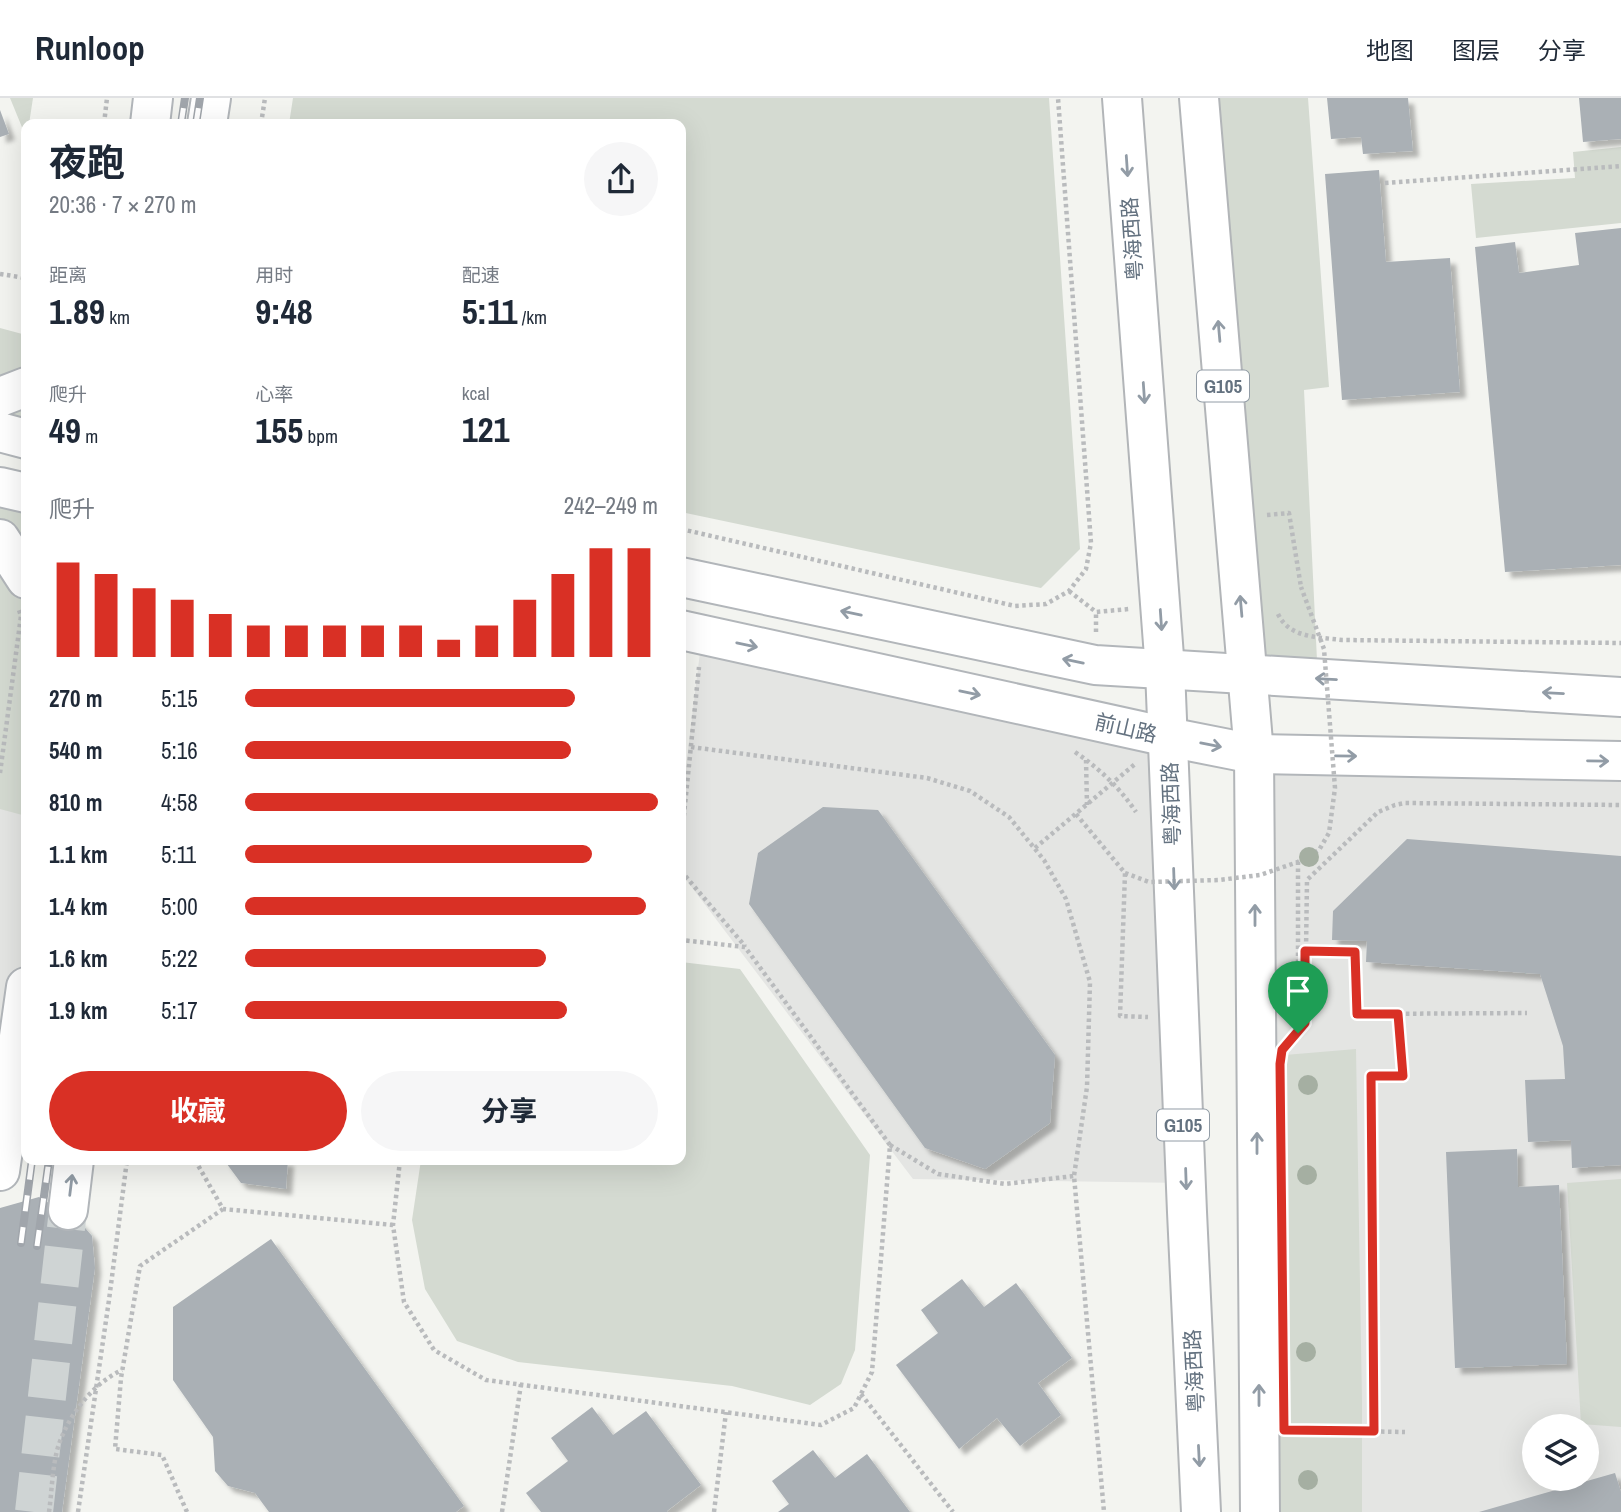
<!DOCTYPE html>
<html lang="zh">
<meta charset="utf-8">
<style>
body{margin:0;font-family:"Archivo Narrow","Noto Sans SC",sans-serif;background:#f6f6f7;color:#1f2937;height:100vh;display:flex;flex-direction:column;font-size:26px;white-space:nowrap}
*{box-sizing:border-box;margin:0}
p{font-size:23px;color:#747a83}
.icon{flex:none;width:38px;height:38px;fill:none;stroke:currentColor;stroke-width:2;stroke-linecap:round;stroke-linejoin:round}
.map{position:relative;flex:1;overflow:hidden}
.drawer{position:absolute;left:21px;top:21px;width:665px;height:1046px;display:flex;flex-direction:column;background:#fff;border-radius:14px;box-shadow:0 7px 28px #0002}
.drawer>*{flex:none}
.controls{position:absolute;left:1522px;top:1316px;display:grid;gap:14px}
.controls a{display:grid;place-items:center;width:77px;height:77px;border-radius:50%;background:#fff;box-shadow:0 7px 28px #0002;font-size:35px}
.pin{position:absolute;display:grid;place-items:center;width:60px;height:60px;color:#fff;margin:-72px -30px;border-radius:50% 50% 50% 0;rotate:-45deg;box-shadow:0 0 7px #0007}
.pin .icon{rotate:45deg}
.round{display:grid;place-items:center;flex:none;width:74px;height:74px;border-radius:37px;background:#f6f6f7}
.summary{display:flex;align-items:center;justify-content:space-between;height:119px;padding:0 28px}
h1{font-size:38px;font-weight:700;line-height:52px}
.figures{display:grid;grid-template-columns:repeat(3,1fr);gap:10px;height:119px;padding:7px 28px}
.figures div{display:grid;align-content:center}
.figures b{font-size:35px;font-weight:700}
.figures small{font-size:19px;font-weight:400}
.figures p{font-size:19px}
.chart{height:196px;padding:14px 28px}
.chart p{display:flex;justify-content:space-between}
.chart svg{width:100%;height:126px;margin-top:7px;stroke:#d93025;stroke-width:6}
.button{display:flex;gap:14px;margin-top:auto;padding:14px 28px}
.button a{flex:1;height:80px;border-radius:42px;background:#d93025;color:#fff;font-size:28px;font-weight:700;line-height:80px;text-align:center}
.button a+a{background:#f6f6f7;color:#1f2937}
ul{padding:0 28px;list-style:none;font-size:23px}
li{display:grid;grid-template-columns:112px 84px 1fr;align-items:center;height:52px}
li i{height:18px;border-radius:9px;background:#d93025}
header{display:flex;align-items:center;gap:42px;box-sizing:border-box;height:98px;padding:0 35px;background:#fff;border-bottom:2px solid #e0e1e3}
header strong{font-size:33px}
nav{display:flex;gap:38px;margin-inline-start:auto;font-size:24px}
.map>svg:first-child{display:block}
.built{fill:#e4e5e3;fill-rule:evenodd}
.green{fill:#d4dad1}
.building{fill:#aab0b5;filter:url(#shadow)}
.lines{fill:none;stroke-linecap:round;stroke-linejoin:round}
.primary-tunnel{stroke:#cfd4d4;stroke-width:38;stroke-dasharray:38 19;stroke-linecap:butt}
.primary-casing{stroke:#b2b6ba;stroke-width:42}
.highway-casing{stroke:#b2b5b8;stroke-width:42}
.path{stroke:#b9bbbd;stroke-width:4.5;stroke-dasharray:3.5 3.5;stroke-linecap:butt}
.primary{stroke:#fff;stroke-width:38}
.highway{stroke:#fff;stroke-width:38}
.rail-casing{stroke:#a0a5ab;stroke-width:8}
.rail{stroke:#fff;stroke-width:5;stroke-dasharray:16;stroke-linecap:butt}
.path-bridge{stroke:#b9bbbd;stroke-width:4.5;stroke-dasharray:3.5 3.5;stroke-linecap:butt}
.tree{fill:#a5afa2}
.oneway{stroke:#929ca6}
.route-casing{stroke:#fff;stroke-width:14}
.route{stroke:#d93025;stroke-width:9}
.labels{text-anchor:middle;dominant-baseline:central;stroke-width:7;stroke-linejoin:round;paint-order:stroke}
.shield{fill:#fff;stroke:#929ca6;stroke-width:2}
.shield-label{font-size:19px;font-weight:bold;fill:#647280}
.street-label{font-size:21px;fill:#647280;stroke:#fff}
</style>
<header>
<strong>Runloop</strong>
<nav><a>地图</a><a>图层</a><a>分享</a></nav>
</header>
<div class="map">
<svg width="1621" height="1414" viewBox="0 0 1621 1414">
<defs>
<filter id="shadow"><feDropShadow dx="6" dy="6" stdDeviation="2" flood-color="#0004"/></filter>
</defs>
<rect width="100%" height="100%" fill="#f3f4f0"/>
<path class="built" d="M0 390 26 396V887L0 1070Z
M702 538 1168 640 1185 1085 913 1081 681 775V709Z
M1254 656 1621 663V1414H1260ZM1535 1328H1587V1381H1535Z"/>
<path class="green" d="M10 0H33L29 26H26V39Z
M293 0H1049L1080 451 1041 490 681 414V26H289Z
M1213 0H1308L1329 289 1304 292 1317 562H1257Z
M1621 49V125L1476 140 1471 86 1575 80 1573 54Z
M0 230 26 237V325L0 319Z
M0 405 26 411V718L0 711Z
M681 864 740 871 870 1057 855 1252 841 1286 810 1307 732 1288 518 1264 457 1243 425 1191 412 1122 421 1062H681Z
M1356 951 1362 1304V1414H1273V958Z
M1621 1081V1329L1581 1326 1567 1085Z"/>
<path class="building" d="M1327 0H1408L1413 53 1363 56 1361 39 1331 41Z
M1579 0H1621V41L1583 44Z
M0 12 9 36 0 39Z
M1379 72 1386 164 1450 160 1460 294 1342 302 1325 76Z
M1621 130V467L1505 474 1475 149 1515 144 1519 175 1579 167 1575 135Z
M823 709 878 712 1055 957 1050 1025 985 1071 925 1050 749 806 758 755Z
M1407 741 1621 758V1067L1572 1070 1571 1042 1528 1044 1525 982 1565 981 1563 948 1540 876 1366 864 1367 843 1332 842 1333 813Z
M1517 1051 1518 1089 1559 1087 1567 1266 1455 1270 1446 1054Z
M224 1062H288L286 1091 241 1085Z
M39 1099 80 1124 92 1138 95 1170 62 1414H0V1110Z
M271 1141 464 1408 456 1414H269L255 1395 228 1388 215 1373 213 1339 173 1282V1209Z
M962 1181 984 1209 1016 1185 1072 1260 1038 1285 1061 1317 1020 1348 997 1320 959 1351 896 1267 938 1235 921 1212Z
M592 1309 613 1337 646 1313 701 1387 667 1413 668 1414H541L526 1395 568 1363 551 1340Z
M813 1352 835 1380 867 1356 910 1414H778L789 1406 772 1383Z
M1615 1375 1621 1394V1414H1479Z"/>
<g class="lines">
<path class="primary-tunnel" d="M34 1414 68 1112"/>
<g class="primary-casing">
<path id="primary" d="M150 26 153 0
M207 26 211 0
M0 299 26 289
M0 334 26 341
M0 389 26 395
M0 441 26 481
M681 479 1095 567 1621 599
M681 532 1168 639 1254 656 1621 663
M0 1073 26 889
M68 1112 74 1062"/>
</g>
<g class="highway-casing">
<path id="highway" d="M1122 0 1165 572 1187 1114 1201 1414
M1199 0 1254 656 1260 1414"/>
</g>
<path class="path" d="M104 26 107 0
M261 26 265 0
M1385 85 1621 68
M0 176 26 180
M1267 417 1289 415 1301 489
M681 431 1015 508 1046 506 1069 493 1086 471 1091 445 1058 0
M1069 493 1096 514 1129 511
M1278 516C1289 540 1318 539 1342 542L1621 545
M1096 534V514
M691 649 927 680 970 693 1009 719 1044 762 1066 801 1090 884 1087 989 1074 1078
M1075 654C1100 671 1119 689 1136 714
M1086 662 1087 707
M0 675 21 518 19 512
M1076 716 1125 775 1120 918 1148 919
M681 746 699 569
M1035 750 1135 666
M681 773 745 848
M1305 854H1355L1357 916 1527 915
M1298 935V764
M1290 943 1298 935 1305 925 1307 782 1378 714 1395 707 1405 705 1621 707
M890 1047 938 1076 1005 1086 1074 1078 1104 1414
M195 1062 223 1111 393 1127
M400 1062 393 1127 404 1204 434 1252 486 1282 821 1327 854 1310 872 1274 890 1047 745 849 681 842
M861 1296 953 1414
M1290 1332 1405 1334
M1374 1333 1371 978H1403L1398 916
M49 1414C52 1393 52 1370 58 1349 68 1318 92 1286 122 1272
M78 1414 109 1202 127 1062
M187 1414 162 1357 115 1351 121 1280 140 1168 223 1111
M502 1414 521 1286
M714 1414 726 1314"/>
<use href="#primary" class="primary"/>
<use href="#highway" class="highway"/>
<g class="rail-casing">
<path id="rail" d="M181 26 185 0
M196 26 200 0
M21 1145 32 1062
M37 1148 49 1062"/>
</g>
<use href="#rail" class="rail"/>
<path class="path-bridge" d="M1125 775 1149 784 1219 782 1260 777 1298 764 1319 752 1329 735 1335 690 1324 551 1301 489"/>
</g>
<g class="tree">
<circle cx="1309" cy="759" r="10"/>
<circle cx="1296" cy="896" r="10"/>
<circle cx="1308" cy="987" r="10"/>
<circle cx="1307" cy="1077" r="10"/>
<circle cx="1306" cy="1254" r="10"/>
<circle cx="1308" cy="1382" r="10"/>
</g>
<defs><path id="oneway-shaft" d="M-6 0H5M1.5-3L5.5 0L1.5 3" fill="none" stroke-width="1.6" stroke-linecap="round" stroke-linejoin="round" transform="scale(1.75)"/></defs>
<g class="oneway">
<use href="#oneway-shaft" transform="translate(1127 68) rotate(86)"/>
<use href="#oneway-shaft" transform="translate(1219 233) rotate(-95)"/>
<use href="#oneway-shaft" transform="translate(1144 295) rotate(86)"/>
<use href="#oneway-shaft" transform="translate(1241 508) rotate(-95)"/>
<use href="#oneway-shaft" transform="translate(851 515) rotate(-168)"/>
<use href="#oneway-shaft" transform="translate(1161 522) rotate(86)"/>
<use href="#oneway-shaft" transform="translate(747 547) rotate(12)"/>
<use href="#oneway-shaft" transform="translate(1073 563) rotate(-168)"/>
<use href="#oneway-shaft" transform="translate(1326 581) rotate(-177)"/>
<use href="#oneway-shaft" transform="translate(970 595) rotate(12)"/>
<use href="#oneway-shaft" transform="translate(1553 595) rotate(-177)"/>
<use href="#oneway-shaft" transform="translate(1211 647) rotate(11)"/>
<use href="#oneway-shaft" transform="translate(1346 658) rotate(1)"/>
<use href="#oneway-shaft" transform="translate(1598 663) rotate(1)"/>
<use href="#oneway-shaft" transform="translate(1174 781) rotate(88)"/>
<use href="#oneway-shaft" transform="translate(1255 817) rotate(-90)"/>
<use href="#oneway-shaft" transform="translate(1257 1045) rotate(-90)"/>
<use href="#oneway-shaft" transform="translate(1186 1081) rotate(88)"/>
<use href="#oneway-shaft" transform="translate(71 1087) rotate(-83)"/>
<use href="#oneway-shaft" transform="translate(1259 1297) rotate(-90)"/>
<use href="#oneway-shaft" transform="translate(1199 1358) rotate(87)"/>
</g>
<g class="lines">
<g class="route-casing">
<path id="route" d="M1305 853 1355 854 1357 916H1398L1403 978H1371L1374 1333 1284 1332 1280 966 1282 952 1305 925Z"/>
</g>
<use href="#route" class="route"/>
</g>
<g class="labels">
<g class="shield">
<rect x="1197" y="272.5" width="52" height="31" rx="5"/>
<rect x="1157" y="1011.5" width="52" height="31" rx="5"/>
</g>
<g class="shield-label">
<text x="1223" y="288">G105</text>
<text x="1183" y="1027">G105</text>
</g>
<g class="street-label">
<text transform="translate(1132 141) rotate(-94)">粤海西路</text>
<text transform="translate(1126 630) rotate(13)">前山路</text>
<text transform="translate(1171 706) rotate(-92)">粤海西路</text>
<text transform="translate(1194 1273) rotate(-93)">粤海西路</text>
</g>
</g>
</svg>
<div class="controls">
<a><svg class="icon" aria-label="layers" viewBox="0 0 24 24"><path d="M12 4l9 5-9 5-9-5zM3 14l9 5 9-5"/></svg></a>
</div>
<div class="pin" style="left:1298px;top:935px;background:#1e9e55"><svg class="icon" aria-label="arrive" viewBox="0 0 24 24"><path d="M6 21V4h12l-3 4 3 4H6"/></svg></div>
<section class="drawer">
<div class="summary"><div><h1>夜跑</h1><p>20:36 · 7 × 270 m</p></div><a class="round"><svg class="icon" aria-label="share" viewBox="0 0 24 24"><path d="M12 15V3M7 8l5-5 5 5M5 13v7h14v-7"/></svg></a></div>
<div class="figures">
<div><p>距离</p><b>1.89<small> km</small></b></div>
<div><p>用时</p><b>9:48</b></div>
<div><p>配速</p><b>5:11<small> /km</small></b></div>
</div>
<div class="figures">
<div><p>爬升</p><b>49<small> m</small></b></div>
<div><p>心率</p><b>155<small> bpm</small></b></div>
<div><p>kcal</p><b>121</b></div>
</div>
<div class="chart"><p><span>爬升</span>242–249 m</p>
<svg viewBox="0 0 160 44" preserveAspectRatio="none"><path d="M5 44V11M15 44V15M25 44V20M35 44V24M45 44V29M55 44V33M65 44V33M75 44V33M85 44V33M95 44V33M105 44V38M115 44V33M125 44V24M135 44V15M145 44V6M155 44V6"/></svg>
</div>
<ul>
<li><b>270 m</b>5:15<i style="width:80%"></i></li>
<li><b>540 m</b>5:16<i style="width:79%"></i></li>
<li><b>810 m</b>4:58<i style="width:100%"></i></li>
<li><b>1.1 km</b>5:11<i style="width:84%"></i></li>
<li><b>1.4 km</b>5:00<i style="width:97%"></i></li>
<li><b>1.6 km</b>5:22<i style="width:73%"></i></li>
<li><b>1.9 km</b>5:17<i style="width:78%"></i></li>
</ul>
<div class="button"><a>收藏</a><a>分享</a></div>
</section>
</div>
